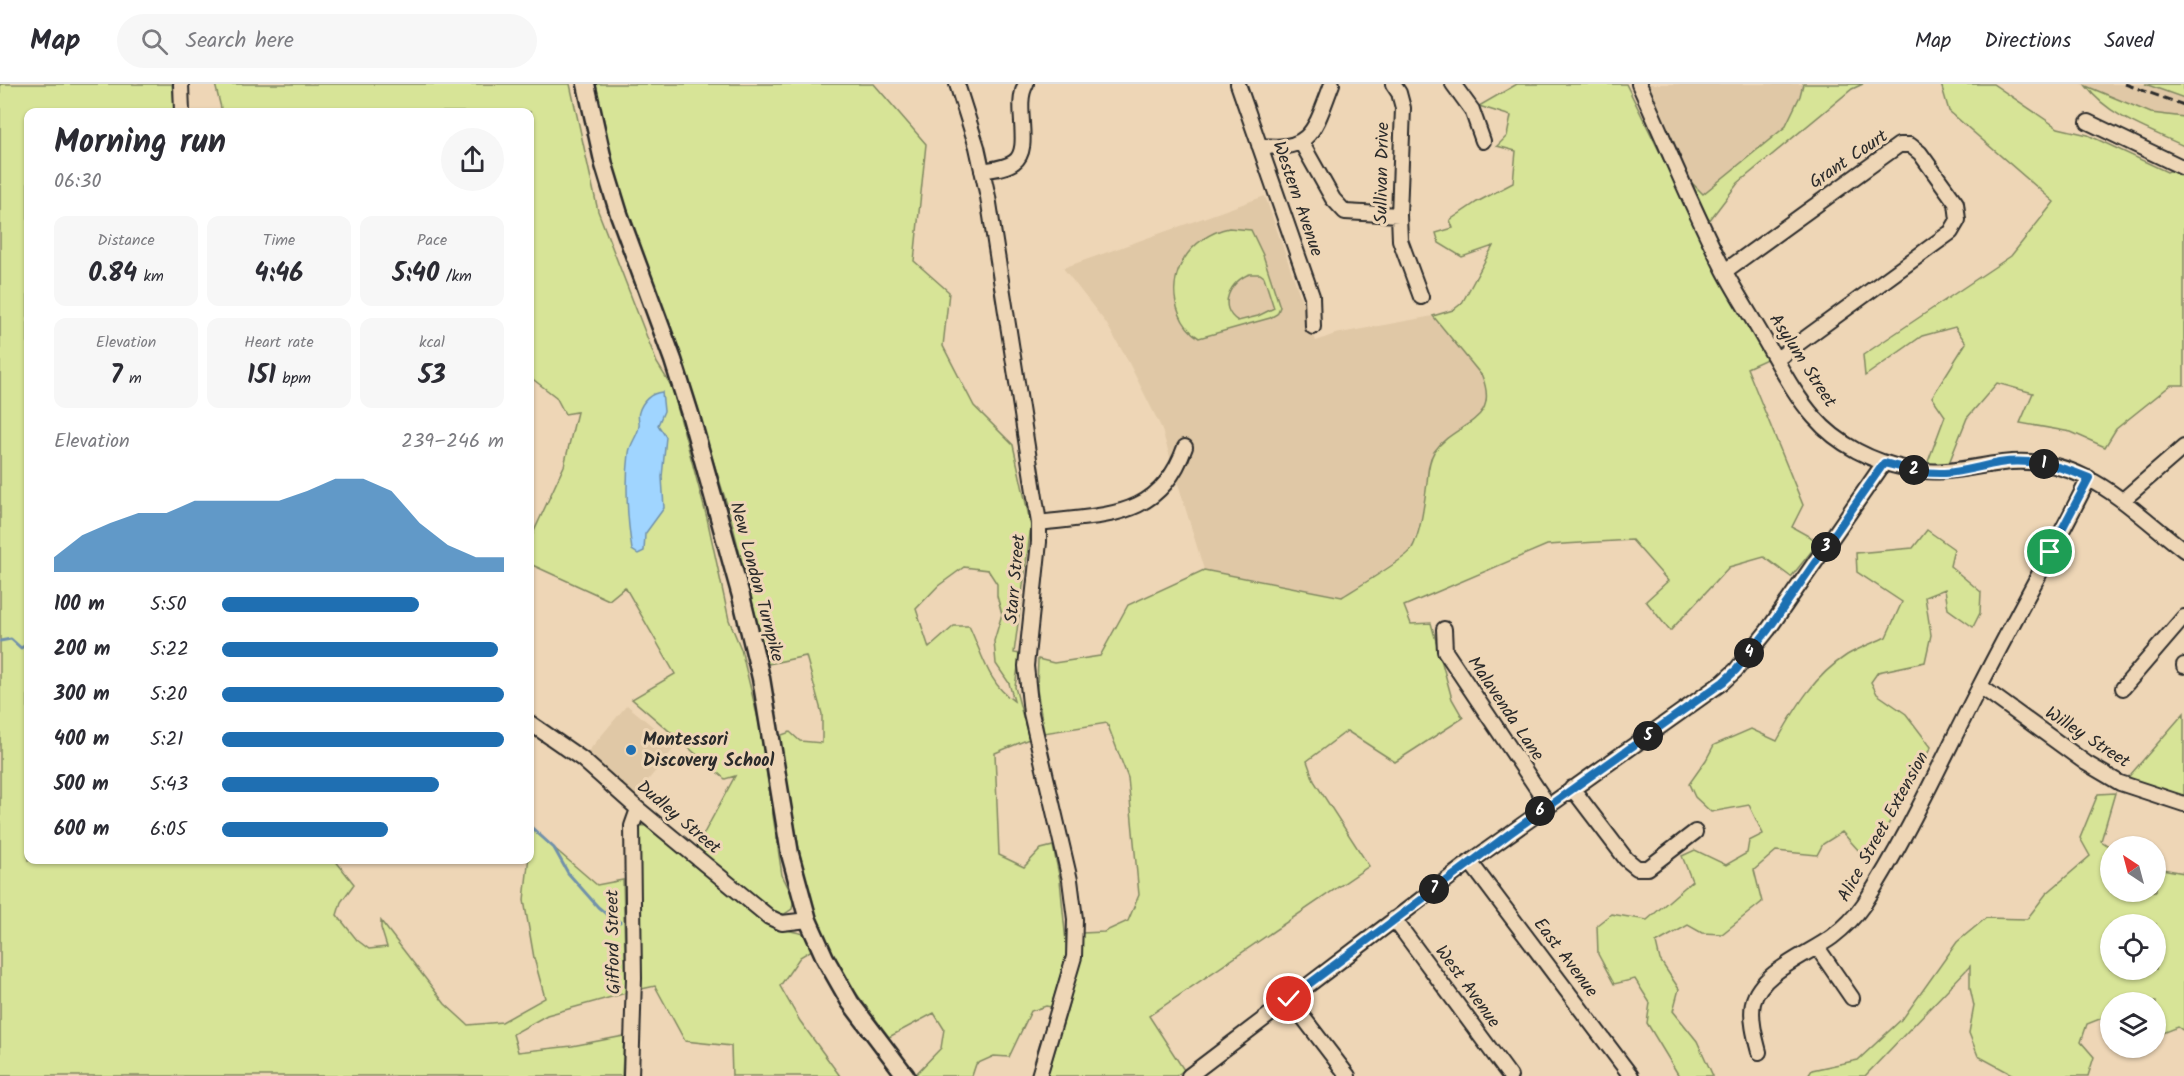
<!DOCTYPE html>
<meta charset="utf-8">
<style>
body{margin:0;font-family:Kalam,sans-serif;background:#f7f7f7;color:#2b2b33;height:100vh;display:flex;flex-direction:column;font-size:22px;white-space:nowrap}
*{box-sizing:border-box;margin:0}
p{font-size:20px;color:#7c7c81}
.icon{flex:none;width:33px;height:33px;fill:none;stroke:currentColor;stroke-width:2;stroke-linecap:round;stroke-linejoin:round}
.map{position:relative;flex:1;overflow:hidden}
.sheet{position:absolute;left:24px;top:24px;width:510px;height:756px;display:flex;flex-direction:column;background:#fff;border-radius:12px;box-shadow:0 2px 4px #0004}
.sheet>*{flex:none}
.needle{width:39px;rotate:324deg}
.fabs{position:absolute;left:2100px;top:752px;display:grid;gap:12px}
.fabs a{display:grid;place-items:center;width:66px;height:66px;border-radius:50%;background:#fff;box-shadow:0 2px 4px #0004;font-size:30px}
.pin{position:absolute;display:grid;place-items:center;width:51px;height:51px;color:#fff;margin:-26px;border:3px solid #fff;border-radius:50%;box-shadow:0 2px 6px #0007}
.km{position:absolute;width:30px;height:30px;margin:-15px;border-radius:50%;background:#222;color:#fff;font-size:16px;line-height:30px;text-align:center}
.round{display:grid;place-items:center;flex:none;width:63px;height:63px;border-radius:32px;background:#f7f7f7}
.headline{display:flex;align-items:center;justify-content:space-between;height:102px;padding:0 30px}
h1{font-size:33px;font-weight:700;line-height:45px}
.figures{display:grid;grid-template-columns:repeat(3,1fr);gap:9px;height:102px;padding:6px 30px}
.figures div{display:grid;align-content:center;border-radius:12px;background:#f7f7f7;text-align:center}
.figures b{font-size:26px;font-weight:700}
.figures small{font-size:16px;font-weight:400}
.figures p{font-size:16px}
.chart{height:168px;padding:12px 30px}
.chart p{display:flex;justify-content:space-between}
.chart svg{width:100%;height:108px;margin-top:6px;fill:#1f6fb2;opacity:.7}
ul{padding:0 30px;list-style:none;font-size:20px}
li{display:grid;grid-template-columns:96px 72px 1fr;align-items:center;height:45px}
li i{height:15px;border-radius:8px;background:#1f6fb2}
header{display:flex;align-items:center;gap:36px;box-sizing:border-box;height:84px;padding:0 30px;background:#fff;border-bottom:2px solid #e1e1e2}
header strong{font-size:28px}
nav{display:flex;gap:33px;margin-inline-start:auto;font-size:21px}
.search{width:420px;height:54px;background:#f7f7f7;display:flex;align-items:center;gap:15px;box-sizing:border-box;padding:0 21px;border-radius:33px;color:#7c7c81;font-size:22px}
.map>svg:first-child{display:block}
.built{fill:#e0c8a6}
.green{fill:#d7e497;stroke:#818861;stroke-width:1.5;fill-rule:evenodd}
.water{fill:#a0d5ff;stroke:#7191aa;stroke-width:1.5}
.lines{fill:none;stroke-linecap:round;stroke-linejoin:round}
.stream{stroke:#7191aa;stroke-width:3}
.minor-casing{stroke:#2b2b2b;stroke-width:18}
.major-casing{stroke:#2b2b2b;stroke-width:21}
.minor{stroke:#eed6b6;stroke-width:14}
.major{stroke:#eed6b6;stroke-width:16}
.rail{stroke:#2b2b2b;stroke-width:3;stroke-dasharray:9 4.5;stroke-linecap:butt}
.route-casing{stroke:#fff;stroke-width:12}
.route{stroke:#1f6fb2;stroke-width:8}
.poi-dot{fill:#1f6fb2;stroke:#eed6b6;stroke-width:2}
.labels{text-anchor:middle;dominant-baseline:central;stroke-width:6;stroke-linejoin:round;paint-order:stroke}
.street-label{font-size:18px;fill:#2b2b2b;stroke:#eed6b6}
.poi-label{font-size:18px;font-weight:bold;fill:#2b2b2b;stroke:#eed6b6;text-anchor:start}
</style>
<header>
<strong>Map</strong>
<div class="search"><svg class="icon" aria-label="search" viewBox="0 0 24 24"><circle cx="10" cy="10" r="6"/><path d="M15 15l6 6"/></svg>Search here</div>
<nav><a>Map</a><a>Directions</a><a>Saved</a></nav>
</header>
<div class="map">
<svg width="2184" height="992" viewBox="0 0 2184 992">
<rect width="100%" height="100%" fill="#eed6b6"/>
<filter id="ink" filterUnits="userSpaceOnUse"><feTurbulence type="fractalNoise" baseFrequency=".0167" numOctaves="2"/><feDisplacementMap in="SourceGraphic" scale="12" xChannelSelector="R" yChannelSelector="G"/><feConvolveMatrix kernelMatrix="1 2 1 2 8 2 1 2 1" color-interpolation-filters="sRGB"/></filter>
<g filter="url(#ink)">
<path class="built" d="M1648 0H1803L1800 12 1785 43 1703 111 1689 96Z
M2081 0H2145L2184 14V33L2151 29Z
M1265 112 1316 257 1335 250 1433 232 1467 271 1482 292 1486 303 1487 316 1484 327 1465 341 1431 374 1421 435 1410 468 1342 513 1204 486 1161 343 1128 277 1106 239 1063 184Z
M627 621 676 662 635 712 586 670Z"/>
<path class="green" d="M0 0H172L175 28H28V776H335L354 800 341 818 337 831 357 856 369 865 387 863 381 844V837L445 920 468 941 502 938 545 914 534 874 524 816 532 745 597 801 623 796 626 909 547 931 513 950 518 968 572 962 624 952 622 992H0Z
M215 0H570L598 127 657 279 672 303 707 434 729 536 741 565 759 639 782 791 794 815 792 825 783 831 771 828 722 784 696 764 735 692 725 695 632 615 675 590 625 503 609 516 530 480V456L564 382 577 328 565 330 556 313 530 293V28H222Z
M592 0H874L926 60 914 177 949 208 943 262 974 322 1013 361 1031 442 1014 569 1020 570 1015 603 1029 655 995 669 999 771 1024 783 1041 765 1053 762 1060 796 1067 869 1051 923 1046 922 1031 927 1009 973 994 972 976 980 972 992H917L916 990 941 964 944 945 934 929 889 953 844 893 813 826 800 771 779 652 790 648 800 657 822 659V630L806 572 768 580 729 427 686 291 643 182 597 24ZM964 483 988 486 997 500V512L1002 530 994 557 996 580 1009 599 1014 617C988 600 982 569 969 542H954L929 564 916 525 938 502Z
M1517 0H1626L1723 196 1769 274 1747 284 1803 421 1792 443 1819 458 1791 493 1764 473 1729 483 1670 547 1646 517 1668 497 1632 456 1547 461 1404 522 1411 540 1431 539 1452 615 1463 634 1395 678 1347 647 1307 677 1314 697 1369 782 1149 932 1184 986 1176 992H1047C1062 945 1077 899 1082 849L1104 848 1128 837 1139 811 1128 694 1107 639 1044 649 1037 605 1038 575 1054 579 1100 572 1128 521 1204 486 1342 513C1353 506 1407 474 1411 466 1421 449 1424 420 1427 399 1428 389 1428 378 1434 368 1455 337 1501 340 1482 292L1433 232 1453 226 1462 219 1493 162 1462 173 1439 159 1436 149 1453 144 1450 136 1477 118 1513 99 1516 67 1497 62 1507 52 1511 32 1479 22Z
M1803 0H1863L1852 5 1738 99 1709 137 1689 96 1703 110 1785 43 1800 12Z
M1941 0H1993L2058 44 2088 51 2167 88 2177 84 2184 88V301H2171L2116 345 2105 363 2071 348 2020 339 2033 309 1997 299 1967 334 1949 379 1926 383 1945 332 1932 313 1966 259 1955 243 1922 252 1865 292 1863 271 2011 172 2054 118 1949 27Z
M2145 0H2184V14Z
M2086 2 2151 29 2184 33V62C2150 46 2109 33 2086 2Z
M1229 144 1251 146 1263 171 1280 223 1277 230 1270 234 1199 254C1189 248 1183 239 1179 229 1164 190 1191 152 1229 144ZM1250 190H1260L1264 193 1274 224 1258 232 1238 237C1216 223 1231 196 1250 190Z
M1927 446 1954 465 1950 482 1981 508 1980 529 1973 543 1948 525 1945 505 1925 513 1931 551 1925 578 1878 588 1871 598 1877 610 1906 630 1931 663 1868 777 1842 748 1823 760 1817 771 1776 767 1754 786 1762 818 1722 850 1702 849 1688 841 1656 859 1660 876 1679 905 1673 927 1697 957 1713 992H1679L1647 939 1650 919 1635 895 1614 900 1598 870 1597 841 1611 830 1647 836 1692 797 1682 772 1695 766 1726 781 1747 769 1749 757 1763 750 1749 721 1711 728 1695 713 1689 700 1706 676 1714 661 1751 645 1777 657C1796 623 1814 592 1847 571 1859 564 1873 559 1886 553L1902 518 1857 488 1856 469 1913 464Z
M2184 629V715L2124 698Z
M2115 709 2101 757 2110 763V807H2156V784L2184 789V947L2178 943 2156 952V918H2110V931L2087 940 2081 958 2094 973 2088 992H2015L1978 972 1969 949 1974 922 1970 904V882L1865 992H1808L1812 986 1858 976 1904 933 1957 858 1986 834 2027 835 2046 810 2090 772 2080 754 2098 710ZM2110 840H2156V885H2110Z
M653 741 782 845 804 850 812 866 800 873 780 902 800 937 840 992H732L731 962 685 957 655 902 637 906V747L640 742Z"/>
<path class="water" d="M662 308 664 327 658 341 666 353 662 393 664 424 645 450 644 467 638 470 632 466C627 433 625 402 629 369 630 359 638 352 639 342 640 338 637 333 639 328 642 318 650 309 662 308Z"/>
<g class="lines">
<path class="stream" d="M0 557 11 555 21 564 26 561 28 557
M530 742 554 764 568 789 598 823 610 833 620 838"/>
<g class="minor-casing">
<path id="minor" d="M181 0 182 28
M957 0 977 63 988 113 1039 439V458L1026 582 1031 629 1070 796 1075 835 1074 873 1039 992
M1238 0 1312 212 1313 243
M1393 0 1399 9 1403 24 1399 131 1400 156 1421 213
M1453 0 1472 26 1483 57
M1639 0C1667 62 1693 126 1724 186 1736 209 1750 230 1763 253 1779 280 1793 309 1814 333 1838 361 1873 378 1908 385 1943 392 1968 383 2002 379 2083 369 2126 422 2184 466
M2088 38 2184 84
M1301 58 1333 115 1345 128 1399 131
M1259 61C1312 71 1316 41 1332 0
M982 87C993 85 1006 84 1014 78 1033 65 1013 21 1026 0
M1725 187 1899 61H1910L1920 69 1956 119 1958 136 1951 148 1777 275
M2123 416 2184 363
M1039 439C1104 430 1159 437 1185 363
M1444 545 1445 567 1548 721
M2184 582V581
M1980 602 2086 679 2120 699 2184 720
M2123 604 2184 533
M530 639 582 675 638 725 769 833 782 839 808 836
M1572 704 1626 775 1637 784H1648L1695 748
M1470 778 1631 992
M1394 835 1510 992
M1817 863 1852 914
M1289 915 1348 992
M1759 968C1755 953 1750 934 1753 919 1760 888 1809 870 1832 853 1844 844 1855 833 1864 820 1908 752 1942 676 1979 604 2015 533 2054 465 2089 394
M631 992 634 894 632 742 638 725
M1189 992 1470 778 1723 598 1736 586 1768 546 1884 379"/>
</g>
<g class="major-casing">
<path id="major" d="M586 0 604 81 619 130 673 276 691 333 741 512 761 594 790 770 808 836 825 874 850 918 906 992"/>
</g>
<use href="#minor" class="minor"/>
<use href="#major" class="major"/>
<path class="rail" d="M2125 0 2184 21"/>
</g>
</g>
<g class="lines" filter="url(#ink)">
<g class="route-casing">
<path id="route" d="M1289 915 1509 750 1723 598 1736 586 1768 546 1884 379C1904 384 1924 390 1944 389 1963 388 1981 382 1999 379 2031 374 2061 382 2089 394L2050 468"/>
</g>
<use href="#route" class="route"/>
</g>
<circle class="poi-dot" cx="631" cy="666" r="6"/>
<g class="labels">
<g class="street-label">
<text transform="translate(1849 76) rotate(-34)">Grant Court</text>
<text transform="translate(1383 89) rotate(-89)">Sullivan Drive</text>
<text transform="translate(1297 115) rotate(71)">Western Avenue</text>
<text transform="translate(1802 277) rotate(57)">Asylum Street</text>
<text transform="translate(1016 495) rotate(-85)">Starr Street</text>
<text transform="translate(756 498) rotate(75)">New London Turnpike</text>
<text transform="translate(1505 625) rotate(56)">Malavenda Lane</text>
<text transform="translate(2087 654) rotate(33)">Willey Street</text>
<text transform="translate(678 734) rotate(40)">Dudley Street</text>
<text transform="translate(1884 743) rotate(-61)">Alice Street Extension</text>
<text transform="translate(614 858) rotate(-91)">Gifford Street</text>
<text transform="translate(1565 874) rotate(53)">East Avenue</text>
<text transform="translate(1467 903) rotate(54)">West Avenue</text>
</g>
<g class="poi-label">
<text x="643" y="656">Montessori<tspan x="643" dy="21">Discovery School</tspan></text>
</g>
</g>
</svg>
<div class="fabs">
<a><svg class="needle" viewBox="-14 -14 28 28"><path d="M0-13l5 13h-10z" fill="#e53935"/><path d="M0 13l5-13h-10z" fill="#7c7c81"/></svg></a>
<a><svg class="icon" aria-label="locate" viewBox="0 0 24 24"><circle cx="12" cy="12" r="6"/><path d="M12 2v4M12 18v4M2 12h4M18 12h4"/></svg></a>
<a><svg class="icon" aria-label="layers" viewBox="0 0 24 24"><path d="M12 4l9 5-9 5-9-5zM3 14l9 5 9-5"/></svg></a>
</div>
<div class="pin" style="left:2050px;top:468px;background:#1e9e55"><svg class="icon" aria-label="arrive" viewBox="0 0 24 24"><path d="M6 21V4h12l-3 4 3 4H6"/></svg></div>
<div class="pin" style="left:1289px;top:915px;background:#d93025"><svg class="icon" aria-label="check" viewBox="0 0 24 24"><path d="M5 12l5 5 9-10"/></svg></div>
<b class="km" style="left:2044px;top:380px">1</b>
<b class="km" style="left:1914px;top:386px">2</b>
<b class="km" style="left:1826px;top:463px">3</b>
<b class="km" style="left:1749px;top:569px">4</b>
<b class="km" style="left:1648px;top:652px">5</b>
<b class="km" style="left:1540px;top:727px">6</b>
<b class="km" style="left:1434px;top:805px">7</b>
<section class="sheet">
<div class="headline"><div><h1>Morning run</h1><p>06:30</p></div><a class="round"><svg class="icon" aria-label="share" viewBox="0 0 24 24"><path d="M12 15V3M7 8l5-5 5 5M5 13v7h14v-7"/></svg></a></div>
<div class="figures">
<div><p>Distance</p><b>0.84<small> km</small></b></div>
<div><p>Time</p><b>4:46</b></div>
<div><p>Pace</p><b>5:40<small> /km</small></b></div>
</div>
<div class="figures">
<div><p>Elevation</p><b>7<small> m</small></b></div>
<div><p>Heart rate</p><b>151<small> bpm</small></b></div>
<div><p>kcal</p><b>53</b></div>
</div>
<div class="chart"><p><span>Elevation</span>239–246 m</p>
<svg viewBox="0 0 160 44" preserveAspectRatio="none"><path d="M0 44V38L10 29L20 24L30 20L40 20L50 15L60 15L70 15L80 15L90 11L100 6L110 6L120 11L130 24L140 33L150 38L160 38V44z"/></svg>
</div>
<ul>
<li><b>100 m</b>5:50<i style="width:70%"></i></li>
<li><b>200 m</b>5:22<i style="width:98%"></i></li>
<li><b>300 m</b>5:20<i style="width:100%"></i></li>
<li><b>400 m</b>5:21<i style="width:100%"></i></li>
<li><b>500 m</b>5:43<i style="width:77%"></i></li>
<li><b>600 m</b>6:05<i style="width:59%"></i></li>
</ul>
</section>
</div>
